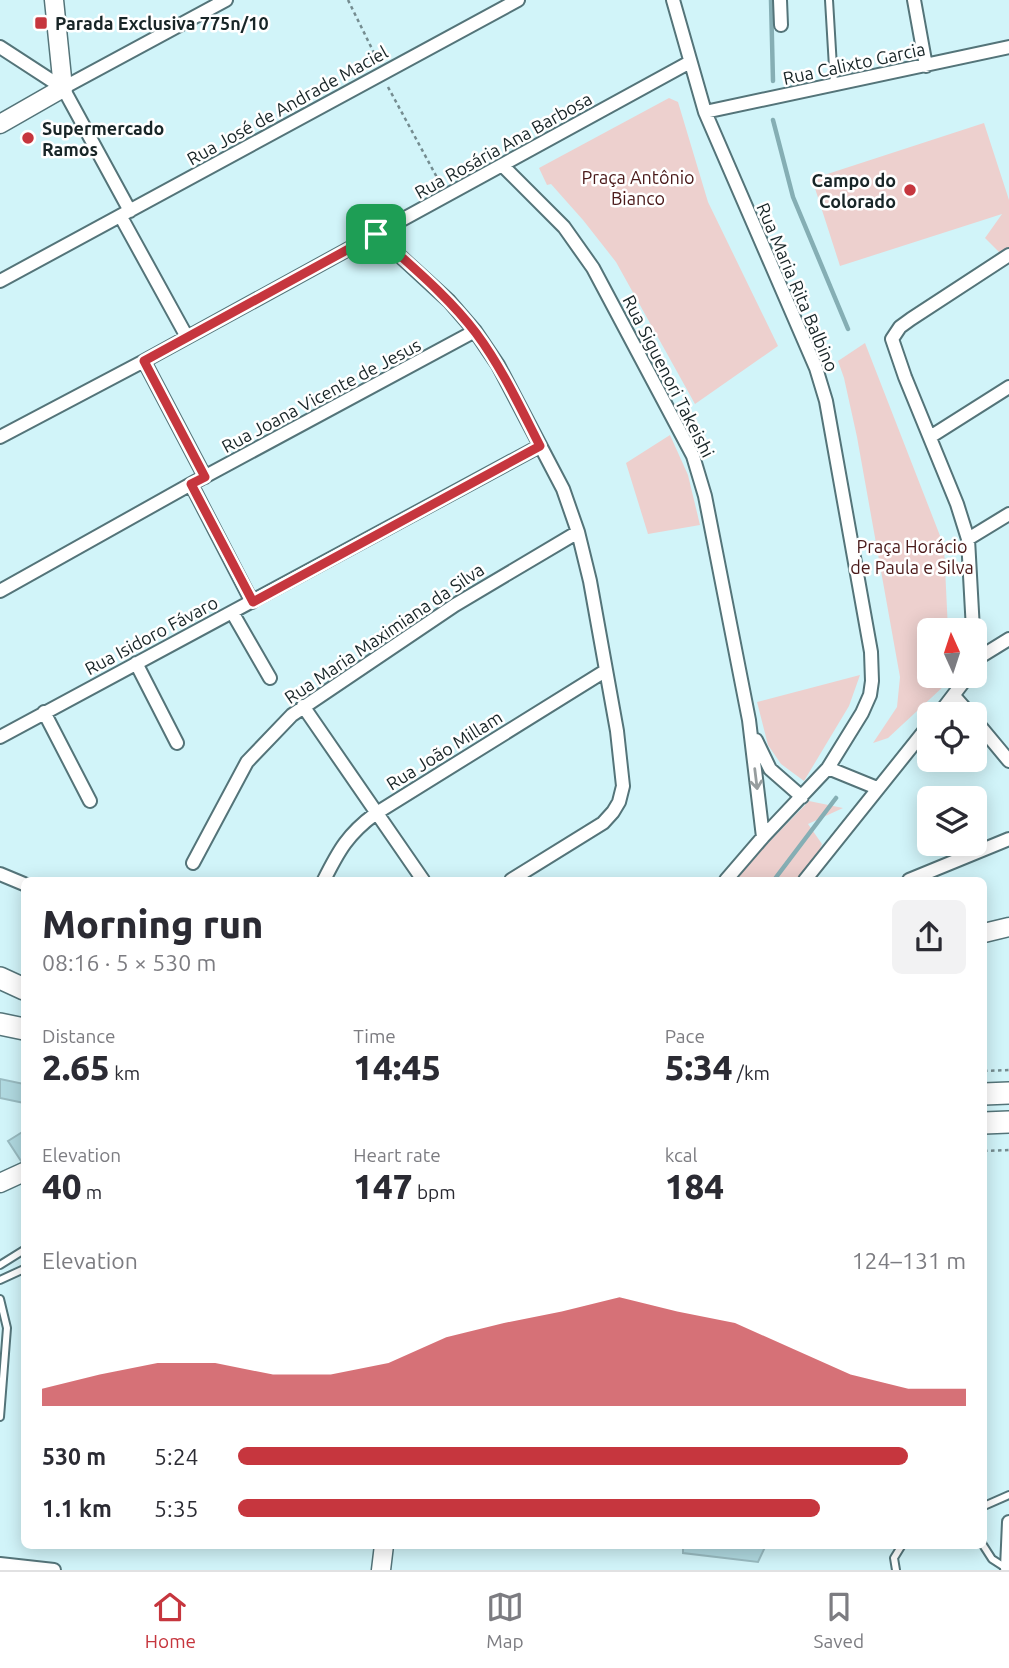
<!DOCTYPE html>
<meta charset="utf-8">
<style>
body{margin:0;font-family:Ubuntu,sans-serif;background:#f2f2f3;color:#2b2b33;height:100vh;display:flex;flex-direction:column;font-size:26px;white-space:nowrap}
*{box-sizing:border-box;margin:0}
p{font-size:23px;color:#7c7c81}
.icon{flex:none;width:38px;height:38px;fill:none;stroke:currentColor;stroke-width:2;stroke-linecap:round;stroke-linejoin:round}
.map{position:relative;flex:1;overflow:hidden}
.panel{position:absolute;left:21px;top:877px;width:966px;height:672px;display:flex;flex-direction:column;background:#fff;border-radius:10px;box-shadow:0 4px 18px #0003}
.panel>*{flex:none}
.needle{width:46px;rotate:357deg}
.controls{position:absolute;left:917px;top:618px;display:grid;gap:14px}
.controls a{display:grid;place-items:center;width:70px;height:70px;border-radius:10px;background:#fff;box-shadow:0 4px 18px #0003;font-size:35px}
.pin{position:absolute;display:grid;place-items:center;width:60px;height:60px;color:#fff;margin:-30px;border-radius:14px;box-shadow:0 4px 10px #0006}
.round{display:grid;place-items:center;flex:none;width:74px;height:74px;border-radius:10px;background:#f2f2f3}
.overview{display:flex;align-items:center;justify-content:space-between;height:119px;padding:0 21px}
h1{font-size:38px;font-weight:800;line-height:52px}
.metrics{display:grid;grid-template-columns:repeat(3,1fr);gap:10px;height:119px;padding:7px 21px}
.metrics div{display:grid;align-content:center}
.metrics b{font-size:35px;font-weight:800}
.metrics small{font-size:19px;font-weight:400}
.metrics p{font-size:19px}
.chart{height:196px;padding:14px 21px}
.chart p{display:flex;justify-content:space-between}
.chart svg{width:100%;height:126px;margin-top:7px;fill:#c6363e;opacity:.7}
ul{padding:0 21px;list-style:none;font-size:23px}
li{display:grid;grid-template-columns:112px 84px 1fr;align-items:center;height:52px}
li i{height:18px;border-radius:9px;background:#c6363e}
.dock{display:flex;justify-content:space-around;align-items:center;height:98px;border-top:2px solid #e1e1e2;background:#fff;font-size:19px;color:#7c7c81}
.dock a{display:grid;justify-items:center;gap:4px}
.dock .selected{color:#c6363e}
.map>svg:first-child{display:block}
.green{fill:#edd0ce}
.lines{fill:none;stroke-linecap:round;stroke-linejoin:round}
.stream{stroke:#85aeb4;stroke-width:4.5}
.building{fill:#b0d9e0;stroke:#99bbc1;stroke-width:2}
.lane-casing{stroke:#547479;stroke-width:10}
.street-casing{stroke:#547479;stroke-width:16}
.secondary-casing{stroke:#547479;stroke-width:21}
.highway-casing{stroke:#547479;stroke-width:24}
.path{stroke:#748c90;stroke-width:2.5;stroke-dasharray:3.5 3.5;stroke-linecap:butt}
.lane{stroke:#fff;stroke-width:6}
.street{stroke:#fff;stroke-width:12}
.secondary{stroke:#fff;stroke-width:18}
.highway{stroke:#fff;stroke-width:21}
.oneway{stroke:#979d9e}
.route-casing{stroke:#fff;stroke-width:14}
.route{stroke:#c6363e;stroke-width:9}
.poi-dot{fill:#c6363e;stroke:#fff;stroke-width:2.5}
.labels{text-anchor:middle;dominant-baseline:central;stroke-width:5;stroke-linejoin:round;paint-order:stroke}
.poi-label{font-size:18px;font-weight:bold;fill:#182527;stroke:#fff;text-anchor:start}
.street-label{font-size:18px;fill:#182527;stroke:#fff}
.park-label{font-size:18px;fill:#4a1919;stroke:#fff}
</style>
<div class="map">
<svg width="1009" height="1570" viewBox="0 0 1009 1570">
<rect width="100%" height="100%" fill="#d1f4f9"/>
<path class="green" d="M669 98 678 102 708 202 778 346 695 404 616 262 583 220 551 184 547 185 539 168Z
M984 123 1009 200V249L1001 254 985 238 1002 214 840 266 812 179Z
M865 343 944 546 948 630H929V676H948L945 685 888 738 873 743 897 707 900 677 857 437 844 378 838 361Z
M670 435 688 475 700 525 648 534 626 463Z
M860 675 849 706 804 781 781 764 768 745 757 702Z
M809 801 843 808 808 824 822 844 815 860 796 880H732Z"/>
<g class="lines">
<path class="stream" d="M771 0 773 81
M773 120 793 197 848 329
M774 880 836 798"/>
</g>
<path class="building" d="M0 1079 24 1084V1103L0 1098Z
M24 1131V1161H21L8 1141Z
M683 1545H766L758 1562 683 1553Z"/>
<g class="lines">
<g class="lane-casing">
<path id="lane" d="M829 0 834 84
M0 1265 24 1250
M0 1280 24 1269
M0 1299 7 1328 0 1417
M984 1506 1009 1495
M983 1545 992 1559 1006 1568
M896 1570 894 1558 902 1545"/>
</g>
<g class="street-casing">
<path id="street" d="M673 0 705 112 816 368 826 401 871 652 872 681 870 695 862 713 828 768 763 837 726 880
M780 0 781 25
M914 0 926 66
M0 47 63 88 130 211
M63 88 226 0
M705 112 1009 47
M502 165 564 227 593 268 693 456 705 496 749 720 763 837
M121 217 187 337
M376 234 449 301 475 331 498 365 563 489 578 532 590 581 617 731 623 786 619 802 613 812 603 823 511 880
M0 281 518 0
M144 361 205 477
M0 437 144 361 690 62
M930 437 1009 387
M191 484 252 602
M968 539 1009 514
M0 591 191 484 475 331
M232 612 270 678
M973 630 968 539 957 504 905 377 892 339 900 327 911 319 1009 255
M975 660 1009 639
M136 663 177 743
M954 696 970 714
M303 706 423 880
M44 712 90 801
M939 714 968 676
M975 720 1009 761
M0 737 540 446
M756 740 770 769 802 797
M828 768 877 788
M193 863 247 762 292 715 455 605 578 532
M0 874 24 884
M324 880C339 850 348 834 375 814L605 671
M805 880 929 725
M909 880 1009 839
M0 1564 54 1570
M1007 1568 1009 1522"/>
</g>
<g class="secondary-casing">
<path id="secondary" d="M0 124 63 88 54 0
M984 933 1009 927
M0 1183 24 1172
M381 1570 384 1545"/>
</g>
<g class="highway-casing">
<path id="highway" d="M0 978 24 989
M0 1024 24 1029
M984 1094 1009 1093
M984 1123 1009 1122"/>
</g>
<path class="path" d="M348 0 378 61
M388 87 440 183
M984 1071 1009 1070
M984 1151 1009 1150"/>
<use href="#lane" class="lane"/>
<use href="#street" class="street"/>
<use href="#secondary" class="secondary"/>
<use href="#highway" class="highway"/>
</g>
<defs><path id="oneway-shaft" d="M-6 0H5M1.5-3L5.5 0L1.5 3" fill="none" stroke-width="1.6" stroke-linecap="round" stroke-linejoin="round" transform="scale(1.75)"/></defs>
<use class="oneway" href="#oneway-shaft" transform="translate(756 779) rotate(83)"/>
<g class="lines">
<g class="route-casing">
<path id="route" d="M376 234C410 265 448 296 476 333 502 368 520 407 540 446L253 602 191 484 205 477 144 361Z"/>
</g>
<use href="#route" class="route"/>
</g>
<g class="poi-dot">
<rect x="34" y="16" width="14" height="14" rx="3.5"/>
<circle cx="28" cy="138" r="7"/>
<circle cx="910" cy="190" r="7"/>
</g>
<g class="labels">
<g class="poi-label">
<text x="55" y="23">Parada Exclusiva 775n/10</text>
<text x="42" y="128">Supermercado<tspan x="42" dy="21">Ramos</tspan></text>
<text x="896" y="180" text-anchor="end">Campo do<tspan x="896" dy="21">Colorado</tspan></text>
</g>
<g class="street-label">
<text transform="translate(854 63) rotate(-12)">Rua Calixto Garcia</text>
<text transform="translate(287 105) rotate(-29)">Rua José de Andrade Maciel</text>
<text transform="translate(503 145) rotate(-29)">Rua Rosária Ana Barbosa</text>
<text transform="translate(798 287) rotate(67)">Rua Maria Rita Balbino</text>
<text transform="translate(669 376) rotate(63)">Rua Siguenori Takeishi</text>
<text transform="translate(321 395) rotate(-28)">Rua Joana Vicente de Jesus</text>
<text transform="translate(384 633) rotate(-34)">Rua Maria Maximiana da Silva</text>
<text transform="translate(151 635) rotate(-28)">Rua Isidoro Fávaro</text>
<text transform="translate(444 750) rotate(-32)">Rua João Millam</text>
</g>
<g class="park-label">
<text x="638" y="177">Praça Antônio<tspan x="638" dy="21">Bianco</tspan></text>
<text x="912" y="546">Praça Horácio<tspan x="912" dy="21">de Paula e Silva</tspan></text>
</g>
</g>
</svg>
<div class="controls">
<a><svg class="needle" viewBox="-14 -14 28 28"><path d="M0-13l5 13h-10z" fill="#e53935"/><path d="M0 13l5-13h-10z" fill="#7c7c81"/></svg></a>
<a><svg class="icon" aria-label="locate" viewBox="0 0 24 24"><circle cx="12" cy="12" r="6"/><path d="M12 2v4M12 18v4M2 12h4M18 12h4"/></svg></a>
<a><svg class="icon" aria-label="layers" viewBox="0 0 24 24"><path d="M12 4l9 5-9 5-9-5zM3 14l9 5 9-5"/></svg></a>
</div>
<div class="pin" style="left:376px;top:234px;background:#1e9e55"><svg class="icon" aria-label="arrive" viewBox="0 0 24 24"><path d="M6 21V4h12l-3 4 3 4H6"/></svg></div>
<section class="panel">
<div class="overview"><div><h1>Morning run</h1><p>08:16 · 5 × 530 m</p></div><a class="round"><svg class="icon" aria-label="share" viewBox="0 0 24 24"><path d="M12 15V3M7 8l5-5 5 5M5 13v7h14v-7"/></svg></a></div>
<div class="metrics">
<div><p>Distance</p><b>2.65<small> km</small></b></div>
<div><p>Time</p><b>14:45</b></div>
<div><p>Pace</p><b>5:34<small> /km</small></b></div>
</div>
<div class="metrics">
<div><p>Elevation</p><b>40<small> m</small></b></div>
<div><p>Heart rate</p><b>147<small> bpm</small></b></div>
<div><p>kcal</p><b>184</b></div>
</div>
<div class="chart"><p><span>Elevation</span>124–131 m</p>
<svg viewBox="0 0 160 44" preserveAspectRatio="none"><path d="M0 44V38L10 33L20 29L30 29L40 33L50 33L60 29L70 20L80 15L90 11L100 6L110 11L120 15L130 24L140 33L150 38L160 38V44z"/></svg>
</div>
<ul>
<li><b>530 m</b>5:24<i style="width:92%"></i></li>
<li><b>1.1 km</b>5:35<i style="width:80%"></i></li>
</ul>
</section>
</div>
<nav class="dock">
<a class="selected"><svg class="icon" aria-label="home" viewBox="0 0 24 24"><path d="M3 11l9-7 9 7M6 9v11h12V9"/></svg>Home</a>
<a><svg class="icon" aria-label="map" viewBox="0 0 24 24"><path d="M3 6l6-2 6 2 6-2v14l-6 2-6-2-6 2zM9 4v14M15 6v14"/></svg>Map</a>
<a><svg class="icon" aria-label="saved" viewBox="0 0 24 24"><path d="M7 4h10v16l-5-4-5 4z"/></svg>Saved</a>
</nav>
